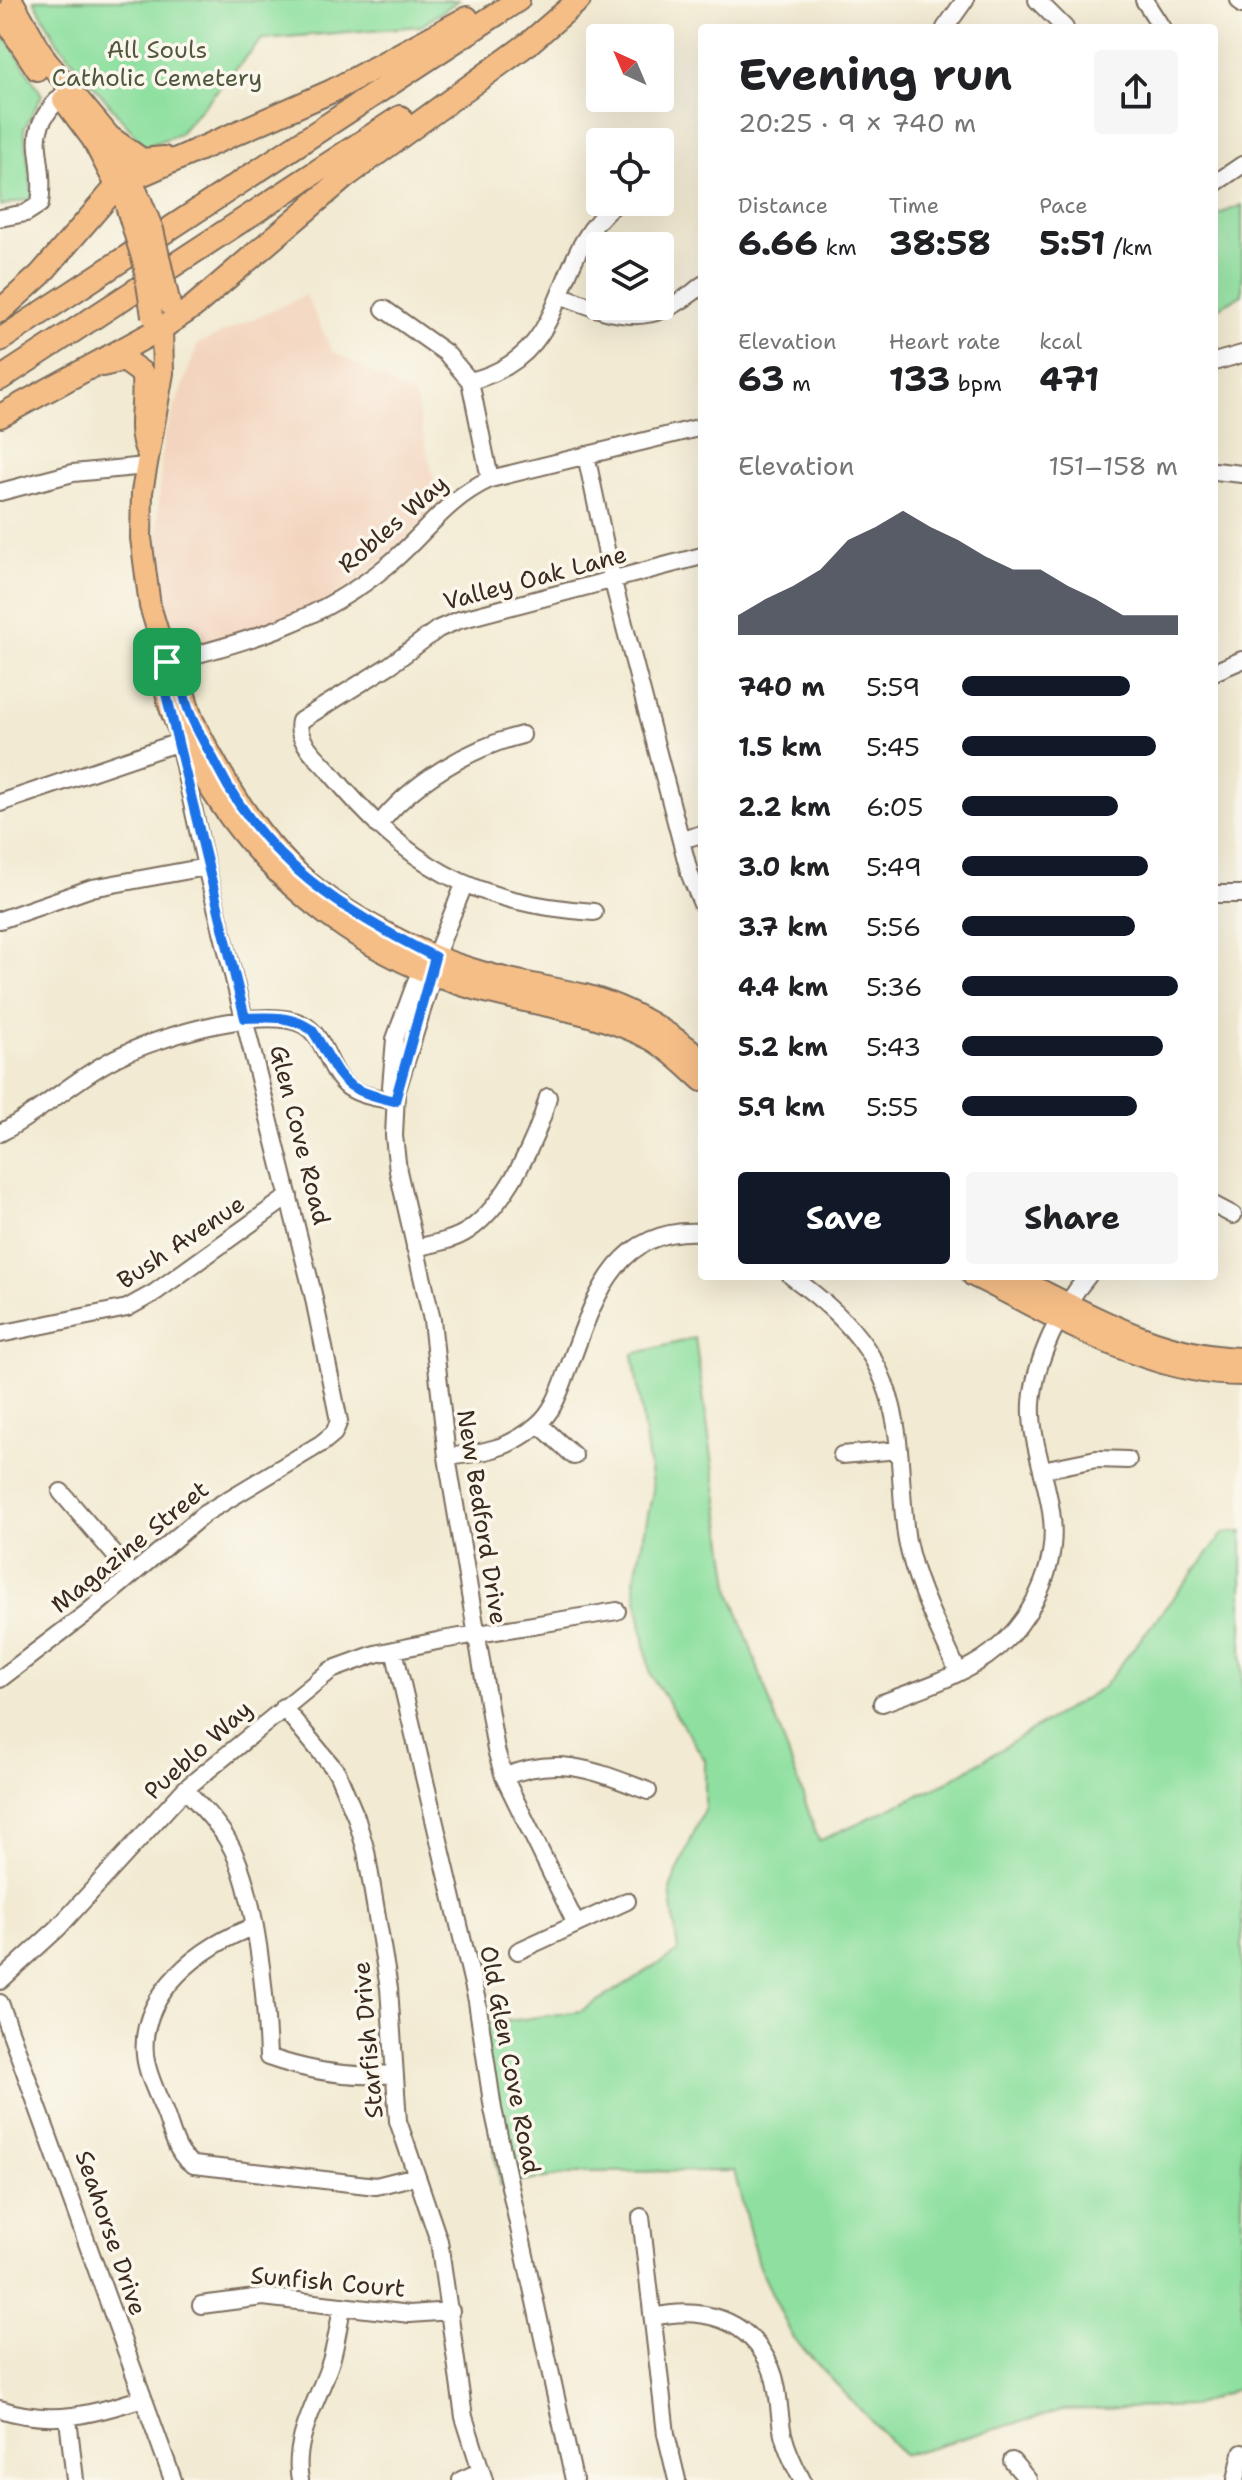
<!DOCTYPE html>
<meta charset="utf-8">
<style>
body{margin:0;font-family:"Shantell Sans",sans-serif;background:#f6f6f6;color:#202124;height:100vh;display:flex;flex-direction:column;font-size:30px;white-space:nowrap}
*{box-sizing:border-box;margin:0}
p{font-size:26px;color:#757577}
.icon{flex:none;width:44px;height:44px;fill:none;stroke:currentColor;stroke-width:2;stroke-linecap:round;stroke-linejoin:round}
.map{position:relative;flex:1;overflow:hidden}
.sheet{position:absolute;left:698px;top:24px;width:520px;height:1256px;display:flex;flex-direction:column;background:#fff;border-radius:8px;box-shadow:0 8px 32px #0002}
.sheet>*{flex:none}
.needle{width:52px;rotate:316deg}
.controls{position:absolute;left:586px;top:24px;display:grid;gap:16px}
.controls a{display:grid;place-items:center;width:88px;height:88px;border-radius:8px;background:#fff;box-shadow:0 8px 32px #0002;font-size:40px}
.pin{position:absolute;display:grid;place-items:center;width:68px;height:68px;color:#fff;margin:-34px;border-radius:16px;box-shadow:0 4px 12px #0006}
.round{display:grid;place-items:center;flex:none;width:84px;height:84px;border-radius:8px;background:#f6f6f6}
.headline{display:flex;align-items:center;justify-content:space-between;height:136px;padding:0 40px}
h1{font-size:44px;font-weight:700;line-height:60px}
.stats{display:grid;grid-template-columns:repeat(3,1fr);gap:12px;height:136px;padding:8px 40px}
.stats div{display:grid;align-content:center}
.stats b{font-size:34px;font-weight:700}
.stats small{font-size:22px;font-weight:400}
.stats p{font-size:22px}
.chart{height:224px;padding:16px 40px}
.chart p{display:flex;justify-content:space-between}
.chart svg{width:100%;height:144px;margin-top:8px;fill:#111827;opacity:.7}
.cta{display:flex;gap:16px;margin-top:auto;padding:16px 40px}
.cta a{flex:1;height:92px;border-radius:8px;background:#111827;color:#fff;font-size:32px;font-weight:700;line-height:92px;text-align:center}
.cta a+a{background:#f6f6f6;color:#202124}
ul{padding:0 40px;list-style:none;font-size:26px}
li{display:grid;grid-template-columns:128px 96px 1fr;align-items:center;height:60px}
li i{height:20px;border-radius:10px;background:#111827}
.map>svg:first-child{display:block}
.built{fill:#f3d4be}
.green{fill:#8fe0a0;stroke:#65855f;stroke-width:2}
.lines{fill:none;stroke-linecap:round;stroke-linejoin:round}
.minor-casing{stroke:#7b6d5d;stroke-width:20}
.major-casing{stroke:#7b6d5d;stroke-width:24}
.highway-casing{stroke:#7b6d5d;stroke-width:26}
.minor{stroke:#fff;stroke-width:16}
.major{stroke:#f6be87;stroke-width:20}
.highway{stroke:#f6be87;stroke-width:22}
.major-bridge-casing{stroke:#7b6d5d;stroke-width:24;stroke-linecap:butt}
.major-bridge{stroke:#f6be87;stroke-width:20}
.route-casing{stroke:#fff;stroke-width:16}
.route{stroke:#1a73e8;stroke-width:10}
.labels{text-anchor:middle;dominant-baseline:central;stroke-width:7;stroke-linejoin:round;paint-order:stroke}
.park-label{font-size:24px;fill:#50583e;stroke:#fbf7ec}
.street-label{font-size:24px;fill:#3b2a1e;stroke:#fbf7ec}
</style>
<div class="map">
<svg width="1242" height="2480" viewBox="0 0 1242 2480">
<rect width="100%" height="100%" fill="#fbf7ec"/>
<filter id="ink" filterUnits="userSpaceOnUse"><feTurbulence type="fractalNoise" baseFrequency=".0125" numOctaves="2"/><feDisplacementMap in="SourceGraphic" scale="16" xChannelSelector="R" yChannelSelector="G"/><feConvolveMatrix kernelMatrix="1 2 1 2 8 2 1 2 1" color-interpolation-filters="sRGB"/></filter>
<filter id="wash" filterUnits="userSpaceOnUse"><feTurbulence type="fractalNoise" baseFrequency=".006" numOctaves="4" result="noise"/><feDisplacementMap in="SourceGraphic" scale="32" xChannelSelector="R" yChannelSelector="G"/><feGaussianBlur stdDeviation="1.8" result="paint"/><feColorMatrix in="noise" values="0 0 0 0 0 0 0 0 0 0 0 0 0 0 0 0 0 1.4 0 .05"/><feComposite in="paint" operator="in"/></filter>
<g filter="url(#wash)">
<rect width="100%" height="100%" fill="#f2ead2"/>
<path class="built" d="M306 295 331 350 415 398 437 494 443 503 389 555 325 607 264 633 169 654 154 583 163 439 198 344Z"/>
<path class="green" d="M34 0H459L421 26 262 39 179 134 145 147 58 43Z
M0 27 42 95 24 129 33 198 0 206Z
M1242 205V295L1214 310V216Z
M695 1338 731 1592 819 1841 947 1782 1103 1687 1224 1533 1242 1532V2387L1193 2406 1063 2410 903 2455 793 2338 758 2264 734 2171 585 2172 500 2185 473 2026 581 2011 678 1952 670 1889 705 1807V1760L650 1674 634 1581 653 1491 633 1354Z"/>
</g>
<g filter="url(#ink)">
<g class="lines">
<g class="minor-casing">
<path id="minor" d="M1037 0 1065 28
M1144 0 1162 28
M1239 0 1242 5
M945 28 965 0
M1214 184 1242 165
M0 218 26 213 40 204C48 147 16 137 69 89
M560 295C619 318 651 329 702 285
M384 309 446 353 470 381 490 479
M1214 362 1242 354
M470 381C577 354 545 257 618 202
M586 455 613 582 690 875 702 904
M1214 471 1242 474
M0 492 73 473 146 466
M167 662C248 642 322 620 388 565 425 535 443 501 490 479L702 427
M1214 672 1242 660
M0 803 179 742
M378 826C411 783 469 748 522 735
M681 840 702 834
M464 885 435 957 433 975 396 1093 394 1136 398 1171 432 1320 447 1457 496 1750 504 1777 576 1924
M1214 894H1242
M594 912C470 903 408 866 329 771 318 758 295 740 300 721L390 665 438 629 459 620 702 556
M0 920 92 888 206 867
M391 1087 395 1039 420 971 428 963
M0 1133C39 1113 70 1083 108 1062 146 1040 262 1004 302 1024 327 1036 327 1071 348 1087 361 1096 379 1098 395 1101
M1214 1205 1233 1215
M415 1248C432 1244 453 1241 469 1230 506 1204 537 1140 548 1097
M791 1276C857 1325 892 1365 899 1450 902 1480 902 1511 907 1541 916 1586 939 1629 958 1672
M0 1334 127 1308 154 1293 289 1196
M539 1424 574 1456
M842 1455 899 1450
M447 1457C481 1453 510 1449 537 1425 553 1412 560 1391 567 1372 593 1304 612 1226 702 1232
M1042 1470 1096 1459 1128 1460
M61 1492 132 1575
M394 1650 477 2001 493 2109 574 2480
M0 1679 88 1612 204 1514 322 1443 334 1433 339 1421 313 1294 206 867 179 743
M882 1703C912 1692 945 1681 973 1665 1025 1636 1061 1571 1051 1511 1046 1476 1030 1439 1032 1403 1035 1360 1061 1307 1088 1276
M283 1707 337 1772 356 1817 366 1851 389 1988 398 2121 439 2241 464 2417 484 2480
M504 1777C559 1754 595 1771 648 1791
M185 1789C199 1805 217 1821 228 1841 257 1890 266 2000 268 2057 308 2071 350 2078 392 2074
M253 1927C202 1945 139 1993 145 2055 147 2075 158 2095 165 2113 172 2131 176 2156 194 2165L376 2186 416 2176
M518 1951 627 1901
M0 1981 58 1928 185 1789 331 1670 375 1654 442 1640 617 1611
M0 2003 173 2480
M641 2217 666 2434 677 2480
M201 2305 263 2297 410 2314 451 2311
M653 2317C702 2306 749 2318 771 2368 780 2389 778 2413 783 2434 787 2451 794 2465 802 2480
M0 2409C52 2426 94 2414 143 2398
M68 2419 75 2480
M1012 2461 1028 2480
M300 2480C292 2439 319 2399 331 2361 336 2344 339 2325 342 2306
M461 2480 481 2471
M1236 2480 1242 2453"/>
</g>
<g class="major-casing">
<path id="major" d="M12 0 46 60 112 139 138 194
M0 13 37 70
M63 100 92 139 123 199
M167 314 162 328 163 373 142 492 141 538 150 606 167 662C185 677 184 701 194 722 228 789 267 855 330 899 373 928 422 954 472 969 508 981 547 986 585 995 628 1006 667 1030 702 1058
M167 662C157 693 181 736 196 764 252 868 351 951 464 986 526 1005 592 1009 650 1039 670 1050 685 1066 702 1081
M973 1276C1058 1317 1145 1375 1242 1375
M1013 1276C1086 1312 1158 1356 1242 1358"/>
</g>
<g class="highway-casing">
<path id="highway" d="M112 139 142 160 164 158
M0 311 40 275 118 185 332 91 467 18
M0 340 518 0
M102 365 124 360 142 373C148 400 135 428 148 452
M0 379 400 117
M0 416 162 328 193 307 345 177 529 43 579 0"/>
</g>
<use href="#minor" class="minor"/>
<use href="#major" class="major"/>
<use href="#highway" class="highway"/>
<g class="major-bridge-casing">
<path id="major-bridge" d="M140 198 153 230 170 305
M126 206 144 264 152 316"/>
</g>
<use href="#major-bridge" class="major-bridge"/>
</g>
</g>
<g class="lines" filter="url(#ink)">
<g class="route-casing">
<path id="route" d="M167 662C183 676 182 693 189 711 196 730 208 748 217 766 266 863 342 910 435 957L395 1101C334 1088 343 1077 312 1030 290 1015 270 1017 245 1018L162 677Z"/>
</g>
<use href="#route" class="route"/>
</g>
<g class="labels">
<g class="park-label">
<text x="157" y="50">All Souls<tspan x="157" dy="28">Catholic Cemetery</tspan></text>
</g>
<g class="street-label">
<text transform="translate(393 524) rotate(-41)">Robles Way</text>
<text transform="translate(535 578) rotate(-15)">Valley Oak Lane</text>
<text transform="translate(300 1135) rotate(76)">Glen Cove Road</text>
<text transform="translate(181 1242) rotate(-34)">Bush Avenue</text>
<text transform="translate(482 1517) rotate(81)">New Bedford Drive</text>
<text transform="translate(130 1547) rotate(-39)">Magazine Street</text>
<text transform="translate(198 1750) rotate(-42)">Pueblo Way</text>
<text transform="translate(368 2040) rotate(-95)">Starfish Drive</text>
<text transform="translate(510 2060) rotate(79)">Old Glen Cove Road</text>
<text transform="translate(111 2233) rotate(71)">Seahorse Drive</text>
<text transform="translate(328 2282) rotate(5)">Sunfish Court</text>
</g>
</g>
</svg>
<div class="controls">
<a><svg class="needle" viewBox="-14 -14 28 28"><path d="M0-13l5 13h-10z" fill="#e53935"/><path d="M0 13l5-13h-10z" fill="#757577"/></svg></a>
<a><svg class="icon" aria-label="locate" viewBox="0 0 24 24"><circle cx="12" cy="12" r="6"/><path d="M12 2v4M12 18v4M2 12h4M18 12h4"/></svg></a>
<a><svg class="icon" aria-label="layers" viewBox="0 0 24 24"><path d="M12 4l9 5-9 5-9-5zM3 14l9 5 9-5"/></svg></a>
</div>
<div class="pin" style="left:167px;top:662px;background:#1e9e55"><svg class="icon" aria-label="arrive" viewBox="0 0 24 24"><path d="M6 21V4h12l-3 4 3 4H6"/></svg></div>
<section class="sheet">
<div class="headline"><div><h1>Evening run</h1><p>20:25 · 9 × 740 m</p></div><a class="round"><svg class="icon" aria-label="share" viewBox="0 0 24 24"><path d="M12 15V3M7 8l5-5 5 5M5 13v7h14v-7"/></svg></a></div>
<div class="stats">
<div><p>Distance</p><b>6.66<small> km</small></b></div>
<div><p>Time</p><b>38:58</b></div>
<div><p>Pace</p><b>5:51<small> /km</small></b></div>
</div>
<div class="stats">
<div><p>Elevation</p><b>63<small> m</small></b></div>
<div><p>Heart rate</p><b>133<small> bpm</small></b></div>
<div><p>kcal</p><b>471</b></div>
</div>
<div class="chart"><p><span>Elevation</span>151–158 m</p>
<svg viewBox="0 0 160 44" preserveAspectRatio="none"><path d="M0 44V38L10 33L20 29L30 24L40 15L50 11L60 6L70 11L80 15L90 20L100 24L110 24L120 29L130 33L140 38L150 38L160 38V44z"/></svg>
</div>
<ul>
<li><b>740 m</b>5:59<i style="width:78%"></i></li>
<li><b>1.5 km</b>5:45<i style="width:90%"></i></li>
<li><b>2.2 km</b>6:05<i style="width:72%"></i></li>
<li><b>3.0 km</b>5:49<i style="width:86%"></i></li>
<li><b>3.7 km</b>5:56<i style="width:80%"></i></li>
<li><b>4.4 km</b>5:36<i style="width:100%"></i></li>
<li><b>5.2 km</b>5:43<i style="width:93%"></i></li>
<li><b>5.9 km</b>5:55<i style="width:81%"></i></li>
</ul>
<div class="cta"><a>Save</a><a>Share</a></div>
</section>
</div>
